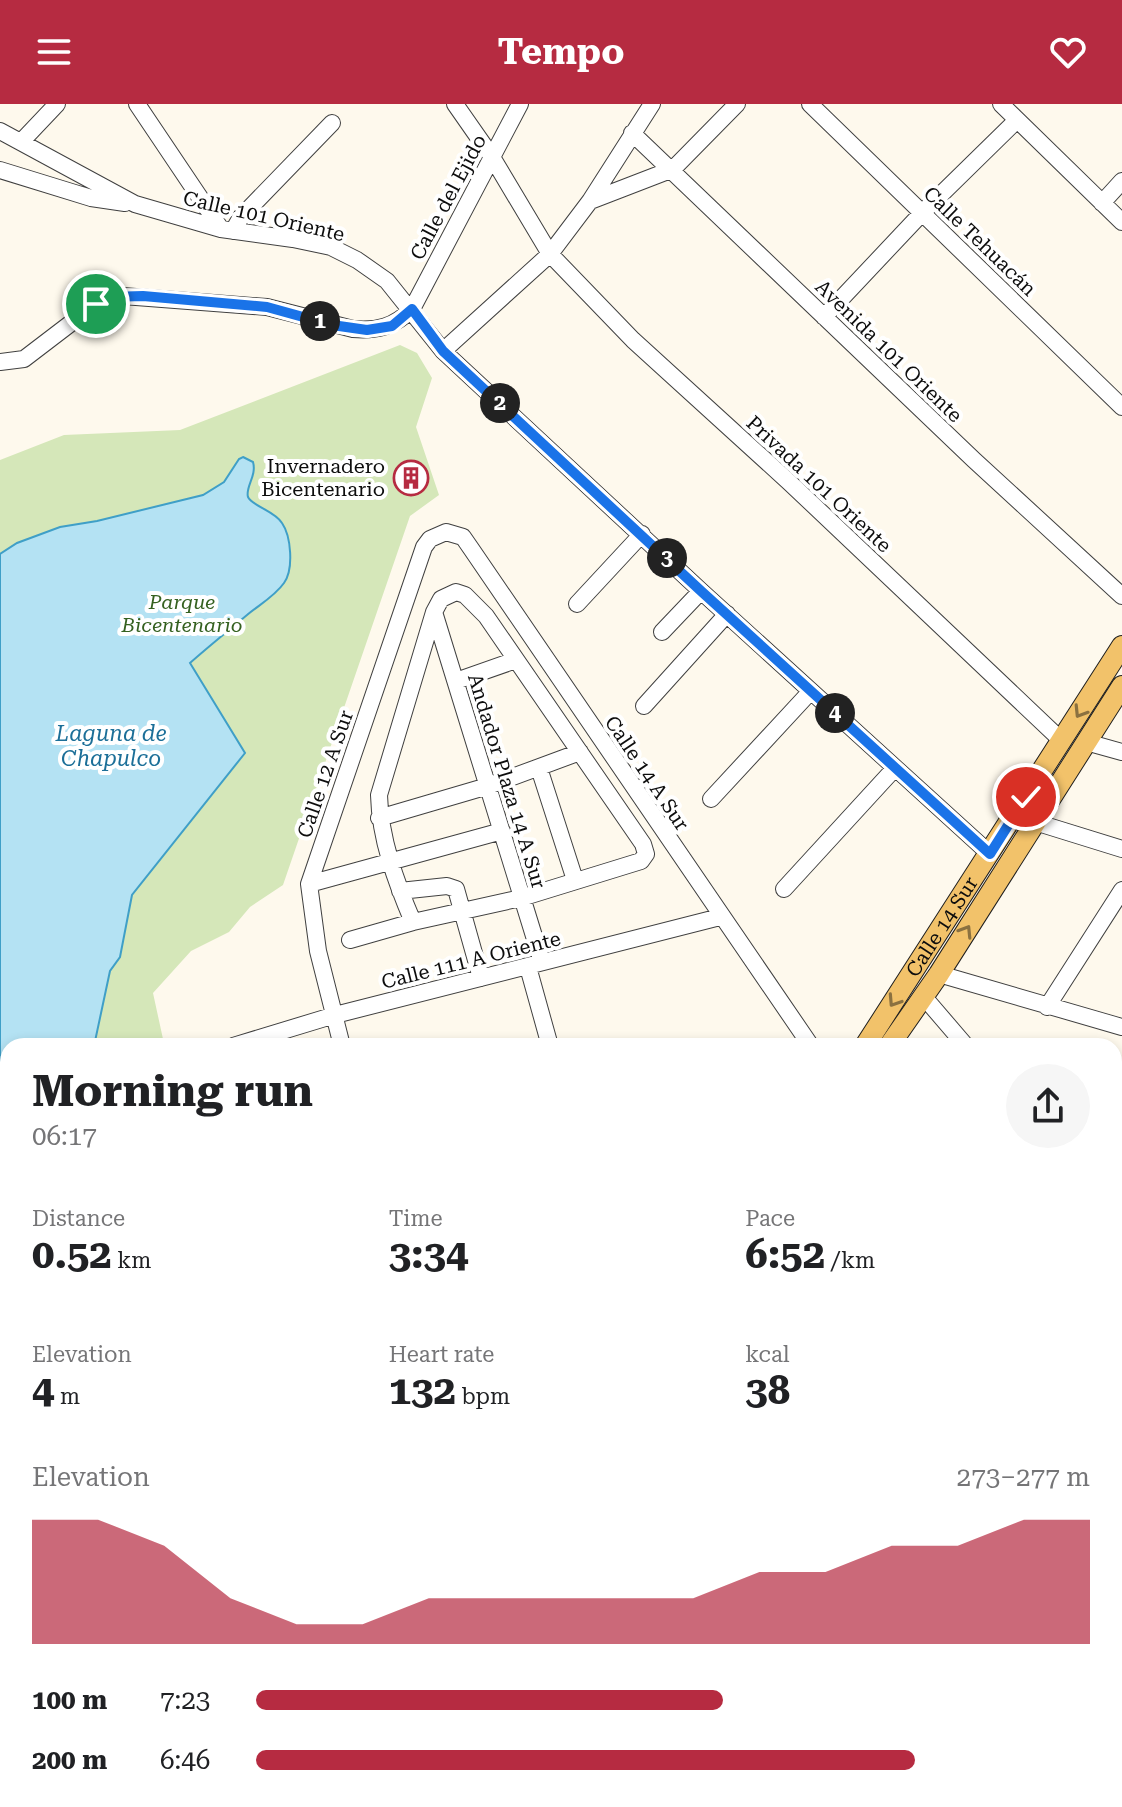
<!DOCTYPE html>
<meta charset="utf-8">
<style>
body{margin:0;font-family:"Roboto Serif",serif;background:#f6f6f6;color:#202124;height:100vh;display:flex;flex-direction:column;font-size:30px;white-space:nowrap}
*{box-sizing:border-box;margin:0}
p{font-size:26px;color:#757577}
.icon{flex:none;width:44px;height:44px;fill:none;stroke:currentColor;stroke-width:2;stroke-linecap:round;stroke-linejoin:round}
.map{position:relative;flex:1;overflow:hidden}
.sheet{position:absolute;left:0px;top:934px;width:1122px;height:770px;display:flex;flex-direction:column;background:#fff;border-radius:24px 24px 0 0;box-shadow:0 4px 12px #0003}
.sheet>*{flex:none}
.pin{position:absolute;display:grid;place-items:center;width:68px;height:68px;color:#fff;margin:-34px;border:4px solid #fff;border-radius:50%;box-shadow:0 2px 8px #0007}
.km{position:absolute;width:40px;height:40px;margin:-20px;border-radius:50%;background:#222;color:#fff;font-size:22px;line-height:40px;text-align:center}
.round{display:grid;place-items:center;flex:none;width:84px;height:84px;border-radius:42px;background:#f6f6f6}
.overview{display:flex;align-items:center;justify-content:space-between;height:136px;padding:0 32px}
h1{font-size:44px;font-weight:700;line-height:60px}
.metrics{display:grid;grid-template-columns:repeat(3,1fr);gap:12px;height:136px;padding:8px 32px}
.metrics div{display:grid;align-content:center}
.metrics b{font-size:40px;font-weight:700}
.metrics small{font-size:22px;font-weight:400}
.metrics p{font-size:22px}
.chart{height:224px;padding:16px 32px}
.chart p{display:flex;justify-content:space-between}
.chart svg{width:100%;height:144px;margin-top:8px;fill:#b62b41;opacity:.7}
ul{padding:0 32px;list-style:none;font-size:26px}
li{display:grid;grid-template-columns:128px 96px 1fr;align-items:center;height:60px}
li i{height:20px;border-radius:10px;background:#b62b41}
header{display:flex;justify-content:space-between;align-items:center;height:104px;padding:0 32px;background:#b62b41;color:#fff;font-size:36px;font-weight:700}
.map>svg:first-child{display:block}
.green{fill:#d5e7b9}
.water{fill:#b4e2f3;stroke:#3f9fc7;stroke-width:2}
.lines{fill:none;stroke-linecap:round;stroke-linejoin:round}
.minor-casing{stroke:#404040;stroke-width:18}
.major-casing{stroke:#1e1e1e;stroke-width:22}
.minor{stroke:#fff;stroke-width:16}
.major{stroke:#f2c26a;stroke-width:20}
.oneway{stroke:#8b7140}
.route-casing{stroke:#fff;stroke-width:16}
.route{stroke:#1a73e8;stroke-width:10}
.labels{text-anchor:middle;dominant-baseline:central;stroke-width:8;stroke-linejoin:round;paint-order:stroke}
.street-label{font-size:20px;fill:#0d0d0d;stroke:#fff}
.poi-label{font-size:20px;fill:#0d0d0d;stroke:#fff;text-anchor:end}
.park-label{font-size:20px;font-style:italic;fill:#356120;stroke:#fff}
.water-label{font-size:22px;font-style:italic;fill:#1c6f98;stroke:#fff}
</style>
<header><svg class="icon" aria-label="menu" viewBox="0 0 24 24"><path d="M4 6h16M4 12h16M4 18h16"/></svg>Tempo<svg class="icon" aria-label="heart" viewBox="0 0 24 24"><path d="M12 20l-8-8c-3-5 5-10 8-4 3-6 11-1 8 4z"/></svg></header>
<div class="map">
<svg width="1122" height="1703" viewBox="0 0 1122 1703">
<rect width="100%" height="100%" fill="#fef9ed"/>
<path class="green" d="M400 241 417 249 432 274 416 323 439 391 410 412 283 781 250 803 229 828 191 847 153 889 163 935 178 942H8V1221L0 1216V356L64 331 180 326Z
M8 1544V1696H644L643 1703H7C0 1663 4 1588 8 1544Z"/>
<path class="water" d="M243 353 253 358C257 372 245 383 248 393 252 402 275 407 282 419 291 432 294 465 284 479 275 492 259 501 247 511 228 527 208 543 190 559L245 649 132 791 120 853 110 867 94 942H8V992L0 991V450L17 439 60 423 97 417 203 391 224 378 239 355Z"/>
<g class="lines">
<g class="minor-casing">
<path id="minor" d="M137 0 221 125
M455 0 492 53 550 150 633 236 789 378 1062 637
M810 0 1122 303
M1001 0 1122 118
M0 27 135 100 221 125 293 135 331 143 357 156 387 177 443 247 701 487 990 750
M632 29 974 356 1122 492
M21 38 57 0
M0 66 91 94 125 99
M590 97 673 65 737 0
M1102 99 1122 77
M233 127 241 113 332 19
M824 213 922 109 1017 16
M443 247 550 150 590 97 652 0
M0 258 24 255 96 200 109 193 123 192 267 203 353 225C377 227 394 223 412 205L520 0
M577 500 642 430
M434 508 542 858
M662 528 701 487
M456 577 516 556
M644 602 727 510
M1086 638 1122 648
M539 664 575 776
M711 695 811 587
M379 714 488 682 580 648
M1035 718 1122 745
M309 780 502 727
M784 785 895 664
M400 787 447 782 456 785 481 874
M350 836 413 818 521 794 641 757 646 750 643 740 486 512 465 491 456 488 441 495 434 508 379 691C380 735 396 778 413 818
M528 863 550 942
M939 870 1122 923
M924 893 966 942
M1047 903 1122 786
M233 942 335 911 720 813
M342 942 318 847 309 780 424 443 430 435 446 428 463 433 472 446 811 942
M1114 1034 1122 1036
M1114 1113 1122 1122
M1114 1247 1122 1255
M1114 1268 1122 1273
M0 1347 8 1351
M1114 1352 1122 1350
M1114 1470 1122 1499
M0 1503 8 1445
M0 1694 4 1703
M1114 1694 1122 1692
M794 1696 795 1703
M951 1696 953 1703
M1073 1703 1105 1696"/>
</g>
<g class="major-casing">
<g id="major">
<path id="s1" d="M865 942 1122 542"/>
<path d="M889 942 939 870 1122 582"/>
<path d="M727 1696 731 1703"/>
<path d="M659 1703 661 1696"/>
<path d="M674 1703 677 1696"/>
<path d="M707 1703 709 1696"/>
</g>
</g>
<use href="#minor" class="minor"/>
<use href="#major" class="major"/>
</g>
<defs><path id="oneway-chevron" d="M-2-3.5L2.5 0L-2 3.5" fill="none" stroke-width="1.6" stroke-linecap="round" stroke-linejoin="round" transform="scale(2)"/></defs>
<g class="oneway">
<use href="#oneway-chevron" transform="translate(1080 608) rotate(122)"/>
<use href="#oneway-chevron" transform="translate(966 827) rotate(-58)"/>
<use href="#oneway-chevron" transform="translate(894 897) rotate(123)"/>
</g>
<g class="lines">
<g class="route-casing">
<path id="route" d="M96 200 109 193 143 192 267 203 332 221 367 226 392 222 412 205 443 247 701 487 990 750 1026 693"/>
</g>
<use href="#route" class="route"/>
</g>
<defs>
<g id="building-ring" transform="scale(1.8)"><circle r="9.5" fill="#fff" stroke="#b62b41" stroke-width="1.5"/><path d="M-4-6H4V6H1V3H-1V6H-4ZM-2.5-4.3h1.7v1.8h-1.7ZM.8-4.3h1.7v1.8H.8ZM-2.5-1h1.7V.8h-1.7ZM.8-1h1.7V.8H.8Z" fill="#b62b41"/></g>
</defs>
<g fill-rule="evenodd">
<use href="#building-ring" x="411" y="374"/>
</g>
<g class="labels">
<g class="street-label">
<text transform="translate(448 93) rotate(-62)">Calle del Ejido</text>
<text transform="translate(264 112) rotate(13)">Calle 101 Oriente</text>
<text transform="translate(980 137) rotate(44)">Calle Tehuacán</text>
<text transform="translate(889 247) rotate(44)">Avenida 101 Oriente</text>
<text transform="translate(819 380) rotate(43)">Privada 101 Oriente</text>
<text transform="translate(647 669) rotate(56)">Calle 14 A Sur</text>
<text transform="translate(325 670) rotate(-71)">Calle 12 A Sur</text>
<text transform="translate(507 677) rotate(73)">Andador Plaza 14 A Sur</text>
<text stroke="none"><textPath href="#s1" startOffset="142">Calle 14 Sur</textPath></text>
<text transform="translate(471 856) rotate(-14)">Calle 111 A Oriente</text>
</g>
<g class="poi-label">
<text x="385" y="362">Invernadero<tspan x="385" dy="23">Bicentenario</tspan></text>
</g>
<g class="park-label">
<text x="182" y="498">Parque<tspan x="182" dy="23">Bicentenario</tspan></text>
</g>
<g class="water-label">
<text x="111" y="629">Laguna de<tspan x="111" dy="25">Chapulco</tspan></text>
</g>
</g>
</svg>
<div class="pin" style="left:96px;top:200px;background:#1e9e55"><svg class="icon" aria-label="arrive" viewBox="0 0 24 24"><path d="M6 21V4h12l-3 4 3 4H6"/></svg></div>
<div class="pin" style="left:1026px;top:693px;background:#d93025"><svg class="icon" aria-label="check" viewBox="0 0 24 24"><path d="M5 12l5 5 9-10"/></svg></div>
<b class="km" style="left:320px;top:217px">1</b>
<b class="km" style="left:500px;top:299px">2</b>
<b class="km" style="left:667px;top:454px">3</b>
<b class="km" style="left:835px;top:609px">4</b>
<section class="sheet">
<div class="overview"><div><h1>Morning run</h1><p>06:17</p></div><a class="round"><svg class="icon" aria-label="share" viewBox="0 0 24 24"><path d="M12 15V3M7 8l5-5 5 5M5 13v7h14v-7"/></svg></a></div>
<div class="metrics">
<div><p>Distance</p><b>0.52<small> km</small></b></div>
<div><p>Time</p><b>3:34</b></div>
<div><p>Pace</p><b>6:52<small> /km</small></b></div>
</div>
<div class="metrics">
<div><p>Elevation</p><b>4<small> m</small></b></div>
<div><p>Heart rate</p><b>132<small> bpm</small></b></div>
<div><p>kcal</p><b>38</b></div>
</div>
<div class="chart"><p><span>Elevation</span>273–277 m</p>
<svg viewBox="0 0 160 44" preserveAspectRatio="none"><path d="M0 44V6L10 6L20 14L30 30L40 38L50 38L60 30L70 30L80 30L90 30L100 30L110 22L120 22L130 14L140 14L150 6L160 6V44z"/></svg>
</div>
<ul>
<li><b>100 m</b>7:23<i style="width:56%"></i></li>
<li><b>200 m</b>6:46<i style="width:79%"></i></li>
</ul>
</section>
</div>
